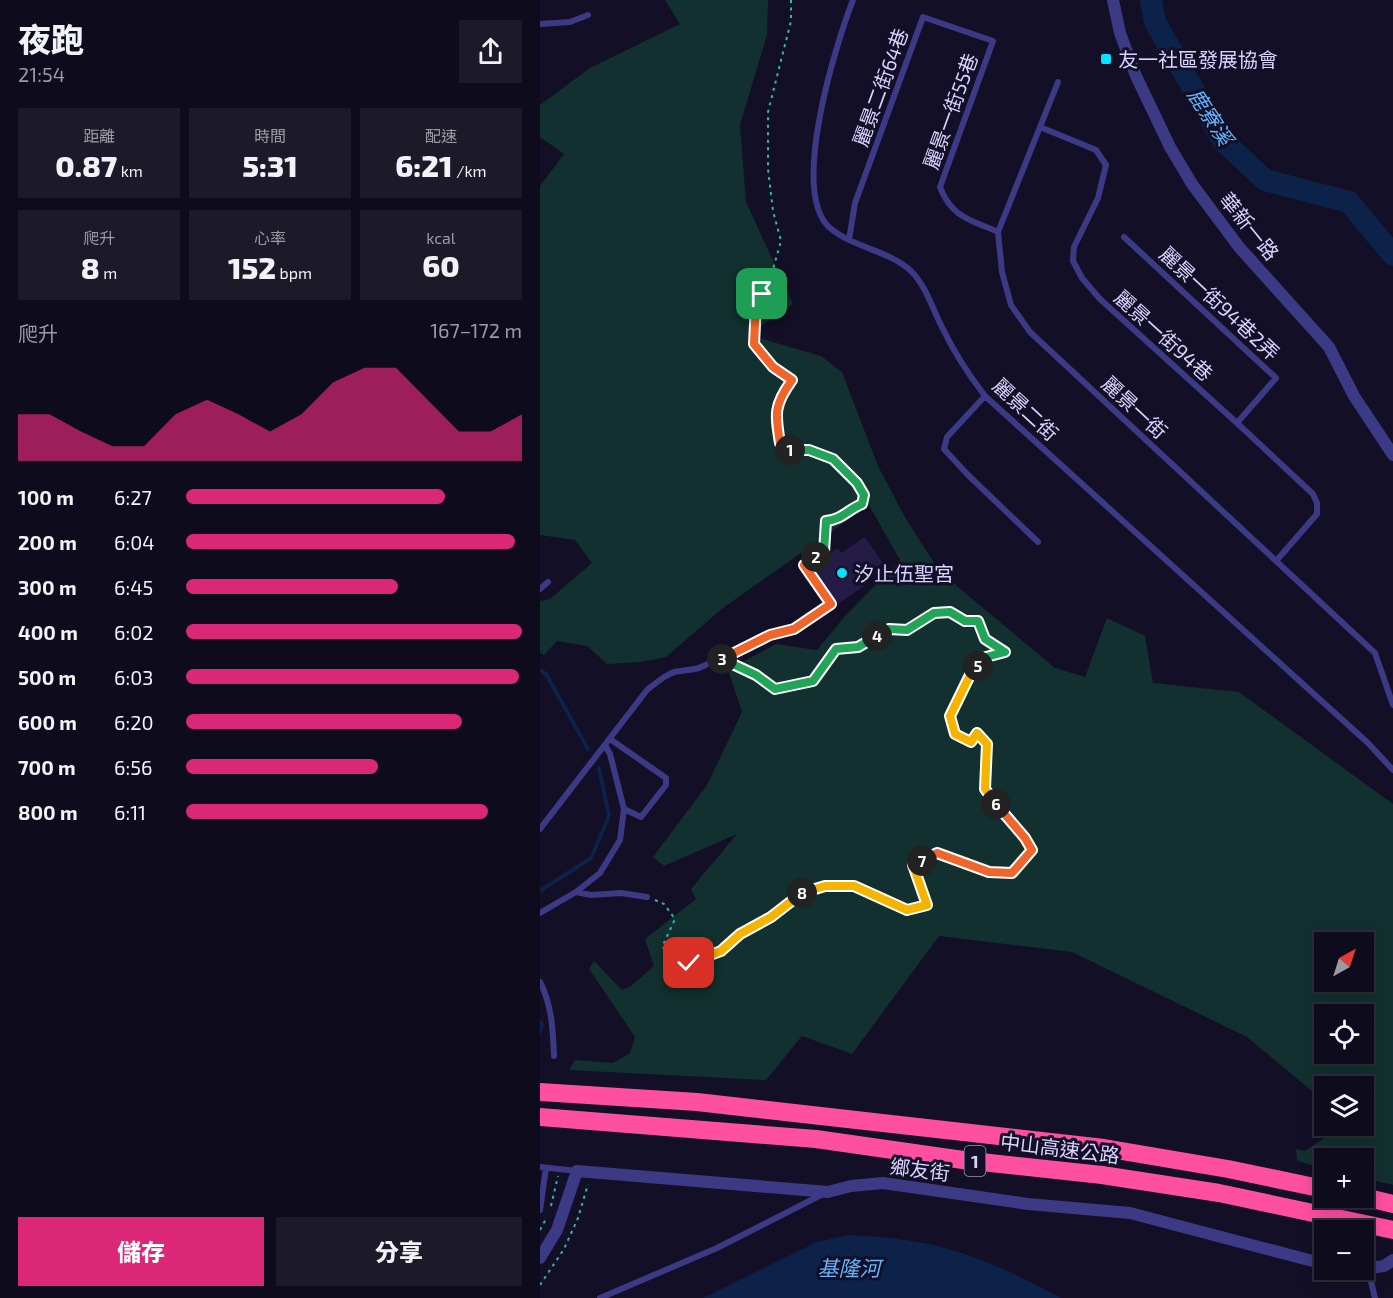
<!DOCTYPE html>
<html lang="zh-TW">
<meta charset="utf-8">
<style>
body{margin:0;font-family:"Exo 2","Noto Sans TC",sans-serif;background:#1c1929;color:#f1f3f6;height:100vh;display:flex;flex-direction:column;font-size:22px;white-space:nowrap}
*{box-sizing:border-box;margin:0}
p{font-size:20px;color:#9b9ba3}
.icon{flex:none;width:33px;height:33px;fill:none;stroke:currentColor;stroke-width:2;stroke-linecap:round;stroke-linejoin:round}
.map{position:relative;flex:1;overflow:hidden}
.panel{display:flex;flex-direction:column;background:#0e0b1c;width:540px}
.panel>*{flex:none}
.needle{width:39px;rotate:39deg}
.buttons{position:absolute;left:774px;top:932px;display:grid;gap:12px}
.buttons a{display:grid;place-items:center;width:60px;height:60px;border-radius:0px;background:#0e0b1c;box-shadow:0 3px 15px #0003,0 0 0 2px #2e2b3b;font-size:30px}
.pin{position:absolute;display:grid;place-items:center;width:51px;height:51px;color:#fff;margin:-26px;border-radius:12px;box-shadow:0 3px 9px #0006}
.km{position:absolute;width:30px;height:30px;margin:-15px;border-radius:50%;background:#222;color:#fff;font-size:16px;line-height:30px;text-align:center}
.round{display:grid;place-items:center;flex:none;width:63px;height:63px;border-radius:0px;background:#1c1929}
.head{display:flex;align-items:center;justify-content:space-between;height:102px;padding:0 18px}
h1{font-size:33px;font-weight:800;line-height:45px}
.stats{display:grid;grid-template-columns:repeat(3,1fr);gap:9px;height:102px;padding:6px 18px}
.stats div{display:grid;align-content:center;border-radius:0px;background:#1c1929;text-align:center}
.stats b{font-size:30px;font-weight:800}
.stats small{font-size:16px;font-weight:400}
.stats p{font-size:16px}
.chart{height:168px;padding:12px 18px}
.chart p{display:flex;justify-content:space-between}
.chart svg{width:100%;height:108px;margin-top:6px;fill:#db2777;opacity:.7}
.action{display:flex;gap:12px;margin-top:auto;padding:12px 18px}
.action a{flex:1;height:69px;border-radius:0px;background:#db2777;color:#fff;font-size:24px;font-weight:800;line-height:69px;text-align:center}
.action a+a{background:#1c1929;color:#f1f3f6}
ul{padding:0 18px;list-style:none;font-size:20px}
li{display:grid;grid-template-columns:96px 72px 1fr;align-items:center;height:45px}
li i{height:15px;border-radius:8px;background:#db2777}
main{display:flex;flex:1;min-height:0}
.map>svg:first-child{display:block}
.green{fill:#12302f;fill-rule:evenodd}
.water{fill:#0c2248}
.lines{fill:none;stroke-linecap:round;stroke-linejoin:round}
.stream{stroke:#0c2248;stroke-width:4}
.river{stroke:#0c2248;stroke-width:22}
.building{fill:#241b47}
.path{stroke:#2fb8b0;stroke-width:2;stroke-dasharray:3 4.5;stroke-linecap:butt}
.lane{stroke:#3d3a85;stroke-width:6}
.street{stroke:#3d3a85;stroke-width:12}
.highway{stroke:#ff4fa3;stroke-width:18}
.split-1-casing{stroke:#fff;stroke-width:12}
.split-2-casing{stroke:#fff;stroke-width:12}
.split-3-casing{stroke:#fff;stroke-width:12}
.split-4-casing{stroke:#fff;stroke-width:12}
.split-5-casing{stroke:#fff;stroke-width:12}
.split-6-casing{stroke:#fff;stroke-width:12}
.split-7-casing{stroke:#fff;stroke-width:12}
.split-8-casing{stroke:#fff;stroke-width:12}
.split-9-casing{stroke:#fff;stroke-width:12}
.split-1{stroke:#f0652b;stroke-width:8}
.split-2{stroke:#22a559;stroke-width:8}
.split-3{stroke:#f0652b;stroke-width:8}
.split-4{stroke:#22a559;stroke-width:8}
.split-5{stroke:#22a559;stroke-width:8}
.split-6{stroke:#f5b400;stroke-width:8}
.split-7{stroke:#f0652b;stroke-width:8}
.split-8{stroke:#f5b400;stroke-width:8}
.split-9{stroke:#f5b400;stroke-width:8}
.poi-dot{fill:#00e5ff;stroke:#130f26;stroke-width:2}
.labels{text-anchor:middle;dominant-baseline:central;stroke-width:6;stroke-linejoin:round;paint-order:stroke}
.shield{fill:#130f26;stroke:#9e99be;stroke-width:1.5}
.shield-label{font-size:18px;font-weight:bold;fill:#d9d4ff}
.poi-label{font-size:20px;fill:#d9d4ff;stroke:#130f26;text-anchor:start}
.street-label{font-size:20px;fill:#d9d4ff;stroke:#130f26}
.water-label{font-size:21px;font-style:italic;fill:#62b6ff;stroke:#130f26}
</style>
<main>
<section class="panel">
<div class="head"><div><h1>夜跑</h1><p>21:54</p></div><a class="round"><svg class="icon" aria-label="share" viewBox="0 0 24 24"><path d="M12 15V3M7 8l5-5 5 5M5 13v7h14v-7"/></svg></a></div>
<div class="stats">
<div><p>距離</p><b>0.87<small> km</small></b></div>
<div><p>時間</p><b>5:31</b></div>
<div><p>配速</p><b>6:21<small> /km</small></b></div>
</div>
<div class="stats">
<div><p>爬升</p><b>8<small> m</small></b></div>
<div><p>心率</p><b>152<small> bpm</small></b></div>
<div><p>kcal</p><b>60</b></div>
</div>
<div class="chart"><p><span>爬升</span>167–172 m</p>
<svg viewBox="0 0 160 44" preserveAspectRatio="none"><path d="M0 44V25L10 25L20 32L30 38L40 38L50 25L60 19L70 25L80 32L90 25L100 12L110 6L120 6L130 19L140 32L150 32L160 25V44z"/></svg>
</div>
<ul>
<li><b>100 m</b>6:27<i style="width:77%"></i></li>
<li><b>200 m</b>6:04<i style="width:98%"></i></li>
<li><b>300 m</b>6:45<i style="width:63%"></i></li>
<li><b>400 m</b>6:02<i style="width:100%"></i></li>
<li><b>500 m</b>6:03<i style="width:99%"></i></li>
<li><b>600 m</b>6:20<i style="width:82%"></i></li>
<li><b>700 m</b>6:56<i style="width:57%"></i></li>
<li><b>800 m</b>6:11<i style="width:90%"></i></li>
</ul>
<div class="action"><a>儲存</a><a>分享</a></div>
</section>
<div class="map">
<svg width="853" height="1298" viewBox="0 0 853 1298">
<rect width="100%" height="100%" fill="#130f26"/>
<path class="green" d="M125 0H228L227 35 200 125 206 202 253 304 209 335 281 356 302 372 338 466 366 519 400 572 515 668 545 677 567 618 605 636 613 683 699 692 853 804V1185L824 1178V1158H784V1168L757 1161 756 1149 765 1151 787 1136 790 1125H824V1086H784V1101L707 1037 532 952 399 936 312 1054 262 1036 226 1080 29 1070 35 1060 73 1063 90 1053 95 1037 49 969 54 961 82 990 91 986 114 966 105 939 156 899 151 889 197 834 124 866 113 857 167 785 202 712 188 670 236 644 277 650 305 616 360 560 329 505 183 608 126 657 101 662 67 664 47 646 17 641 4 655 0 653V601L10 599 52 563 35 540 0 535V186L24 154 0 137V105L50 68 140 24ZM784 942H824V981H784ZM784 1014H824V1053H784Z"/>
<path class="water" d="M308 1235C341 1237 374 1239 405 1248 446 1259 484 1278 521 1298H163L277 1242Z"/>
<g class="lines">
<path class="stream" d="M0 670 6 674 48 749
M0 891 51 858 69 816 59 768
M0 1021 2 1024 0 1032"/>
<path class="river" d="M611 0 615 22 683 141 725 180 809 202 853 255"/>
</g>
<path class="building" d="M325 537 343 563 319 579 324 586 298 604 272 566 298 548 301 553Z"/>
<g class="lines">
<path class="path" d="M251 0V21L228 112V169L233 211 241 241 233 269 216 304 214 344 233 367 252 380C234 404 235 414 241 443L252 451 269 450 293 459 317 483 324 495 322 504C307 510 303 519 286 521L284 552 264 565 286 596
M115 900 124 904 135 919 122 947 149 963 181 951 199 934 231 917 263 892 285 886H314L367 910 387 905 373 865 397 853 449 872 472 873 492 850 485 838 445 789 447 744 437 733 431 742 415 734 410 716 431 673 446 657 465 652 445 639 438 621H425L410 612 394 613 367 630 349 629 318 647 296 649 273 681 235 689 216 675 190 663
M11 1206 18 1176
M0 1230 7 1217
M0 1285 24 1249 38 1218 48 1184"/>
<path class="lane" d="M313 0C296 44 249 192 290 228 314 248 348 250 371 271 387 287 393 311 404 331 415 354 429 375 445 396L828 743 853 770
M0 24 30 22 48 15
M518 82 458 232 462 272 471 305 490 332 835 653 853 705
M500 127 556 150 566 165 558 198 534 247 533 261 542 278 560 299 697 423 773 494 777 503V514L737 560
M584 237 736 378 697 423
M309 240 315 203 383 17 453 41 400 187C411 217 431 220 458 232
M445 396 407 437 404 449 428 475 498 542
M0 589 8 582
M70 739 126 778V785L101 817 84 809
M0 829 107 690C116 683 128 672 140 671 147 670 152 670 159 668L230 635 254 629 291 604
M36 892 51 895 81 893 107 897
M0 913 36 892 60 873 80 840 84 809 70 754 65 745
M0 982C12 1005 13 1031 14 1056
M0 1167 37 1171
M0 1210 6 1168
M828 1269 835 1298
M60 1298 177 1248 285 1193"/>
<path class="street" d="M573 0 580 33 596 76 630 147 652 184 699 247 789 347 814 396 853 455
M0 1258 17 1230 37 1171 288 1192 311 1186 343 1183 488 1204 590 1213 784 1264
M823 1269 844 1266 853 1260"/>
<path class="highway" d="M0 1092 157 1102 564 1148 688 1169 784 1189
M0 1117 276 1139 423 1160 562 1175 679 1193 853 1230
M824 1197 853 1204"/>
</g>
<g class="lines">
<g class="split-1-casing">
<path id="split-1" d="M222 294 216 304 214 344 233 367 252 380C234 405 235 413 240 443L250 450"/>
</g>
<g class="split-2-casing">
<path id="split-2" d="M250 450H269L293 459 317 483 324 495 322 504C307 510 303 519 286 521L284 552 276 557"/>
</g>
<g class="split-3-casing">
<path id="split-3" d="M182 659 230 635 254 629 291 604 264 565 276 557"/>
</g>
<g class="split-4-casing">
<path id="split-4" d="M182 659 216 675 235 689 273 681 296 649 318 647 337 636"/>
</g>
<g class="split-5-casing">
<path id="split-5" d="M337 636 349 629 367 630 394 613 410 612 425 621H438L445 639 465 652 446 657 438 666"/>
</g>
<g class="split-6-casing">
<path id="split-6" d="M438 666 431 673 410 716 415 734 431 742 437 733 447 744 445 789 456 804"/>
</g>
<g class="split-7-casing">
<path id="split-7" d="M382 861 397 853 449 872 472 873 492 850 485 838 456 804"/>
</g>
<g class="split-8-casing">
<path id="split-8" d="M262 893 285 886H314L367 910 387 905 373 865 382 861"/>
</g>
<g class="split-9-casing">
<path id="split-9" d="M149 963 181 951 200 934 231 917 262 893"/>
</g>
<use href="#split-1" class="split-1"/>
<use href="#split-2" class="split-2"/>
<use href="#split-3" class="split-3"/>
<use href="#split-4" class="split-4"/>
<use href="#split-5" class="split-5"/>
<use href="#split-6" class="split-6"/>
<use href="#split-7" class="split-7"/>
<use href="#split-8" class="split-8"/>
<use href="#split-9" class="split-9"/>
</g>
<g class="poi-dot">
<rect x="560" y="53" width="12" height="12" rx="3"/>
<circle cx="302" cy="573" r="6"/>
</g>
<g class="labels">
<rect class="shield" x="424.5" y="1146" width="21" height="30" rx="4.5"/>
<g class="shield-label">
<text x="435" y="1161">1</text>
</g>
<g class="poi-label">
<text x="578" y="59">友一社區發展協會</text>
<text x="314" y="573">汐止伍聖宮</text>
</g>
<g class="street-label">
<text transform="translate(340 87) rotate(-70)">麗景二街64巷</text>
<text transform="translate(410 111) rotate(-70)">麗景一街55巷</text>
<text transform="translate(710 226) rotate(51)">華新一路</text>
<text transform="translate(680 303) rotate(43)">麗景一街94巷2弄</text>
<text transform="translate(624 335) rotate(42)">麗景一街94巷</text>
<text transform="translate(595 407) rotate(43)">麗景一街</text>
<text transform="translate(486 409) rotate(43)">麗景二街</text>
<text transform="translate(520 1148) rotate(7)">中山高速公路</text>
<text transform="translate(380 1169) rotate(7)">鄉友街</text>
</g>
<g class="water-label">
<text transform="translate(671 116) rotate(57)">鹿寮溪</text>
<text x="309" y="1267">基隆河</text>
</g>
</g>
</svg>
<div class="buttons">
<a><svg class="needle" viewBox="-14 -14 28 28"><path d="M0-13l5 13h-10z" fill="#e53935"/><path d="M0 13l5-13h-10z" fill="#9b9ba3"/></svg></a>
<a><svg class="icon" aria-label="locate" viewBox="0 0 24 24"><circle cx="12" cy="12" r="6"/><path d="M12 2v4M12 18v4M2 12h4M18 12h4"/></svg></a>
<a><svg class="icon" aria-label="layers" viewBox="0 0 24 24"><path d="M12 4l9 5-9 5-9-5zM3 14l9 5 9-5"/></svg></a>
<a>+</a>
<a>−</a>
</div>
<div class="pin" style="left:222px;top:294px;background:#1e9e55"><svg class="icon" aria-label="arrive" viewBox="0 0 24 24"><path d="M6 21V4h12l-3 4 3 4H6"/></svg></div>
<div class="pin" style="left:149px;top:963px;background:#d93025"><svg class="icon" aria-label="check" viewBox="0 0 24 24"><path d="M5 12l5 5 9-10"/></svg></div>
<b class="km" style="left:250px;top:450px">1</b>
<b class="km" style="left:276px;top:557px">2</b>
<b class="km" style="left:182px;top:659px">3</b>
<b class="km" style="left:337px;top:636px">4</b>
<b class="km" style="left:438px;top:666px">5</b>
<b class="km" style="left:456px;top:804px">6</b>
<b class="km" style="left:382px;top:861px">7</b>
<b class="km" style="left:262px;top:893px">8</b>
</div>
</main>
